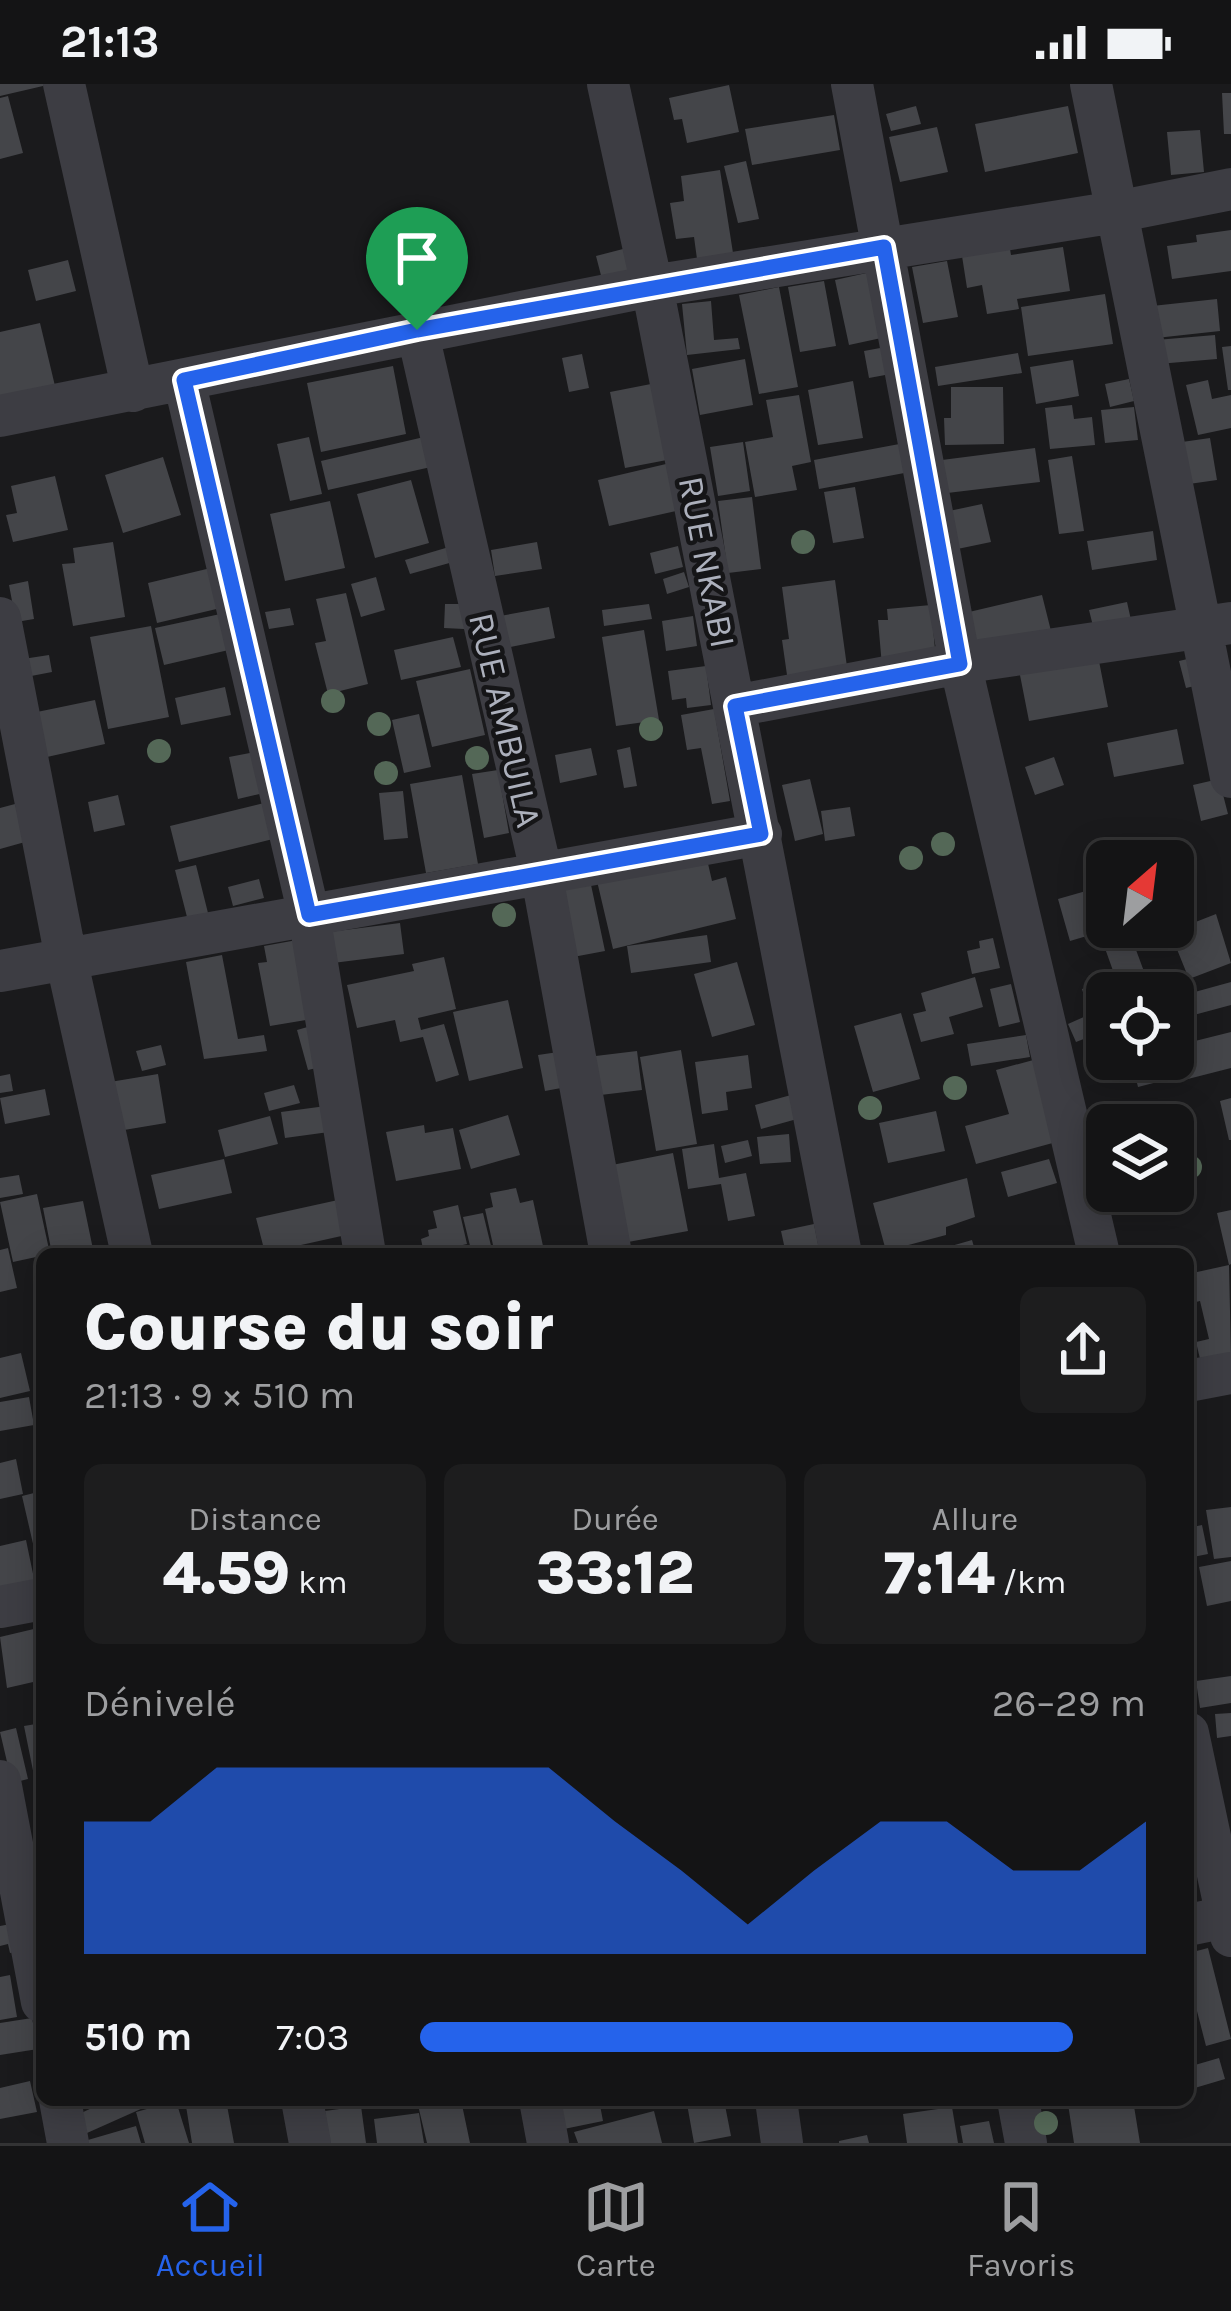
<!DOCTYPE html>
<html lang="fr">
<meta charset="utf-8">
<style>
body{margin:0;font-family:Karla,sans-serif;background:#1d1d1e;color:#f1f3f6;height:100vh;display:flex;flex-direction:column;font-size:45px;white-space:nowrap}
*{box-sizing:border-box;margin:0}
p{font-size:39px;color:#9d9ea0}
.icon{flex:none;width:66px;height:66px;fill:none;stroke:currentColor;stroke-width:2;stroke-linecap:round;stroke-linejoin:round}
.map{position:relative;flex:1;overflow:hidden}
.side{position:absolute;left:36px;top:1164px;width:1158px;height:858px;display:flex;flex-direction:column;background:#141415;border-radius:18px;box-shadow:0 6px 30px #0003,0 0 0 3px #333334}
.side>*{flex:none}
.needle{width:78px;rotate:28deg}
.tools{position:absolute;left:1086px;top:756px;display:grid;gap:24px}
.tools a{display:grid;place-items:center;width:108px;height:108px;border-radius:18px;background:#141415;box-shadow:0 6px 30px #0003,0 0 0 3px #333334;font-size:60px}
.pin{position:absolute;display:grid;place-items:center;width:102px;height:102px;color:#fff;margin:-123px -51px;border-radius:50% 50% 50% 0;rotate:-45deg;box-shadow:0 0 12px #0007}
.pin .icon{rotate:45deg}
.round{display:grid;place-items:center;flex:none;width:126px;height:126px;border-radius:18px;background:#1d1d1e}
.head{display:flex;align-items:center;justify-content:space-between;height:204px;padding:0 48px}
h1{font-size:66px;font-weight:800;line-height:90px}
.figures{display:grid;grid-template-columns:repeat(3,1fr);gap:18px;height:204px;padding:12px 48px}
.figures div{display:grid;align-content:center;border-radius:18px;background:#1d1d1e;text-align:center}
.figures b{font-size:60px;font-weight:800}
.figures small{font-size:33px;font-weight:400}
.figures p{font-size:33px}
.chart{height:336px;padding:24px 48px}
.chart p{display:flex;justify-content:space-between}
.chart svg{width:100%;height:216px;margin-top:12px;fill:#2563eb;opacity:.7}
ul{padding:0 48px;list-style:none;font-size:39px}
li{display:grid;grid-template-columns:192px 144px 1fr;align-items:center;height:90px}
li i{height:30px;border-radius:15px;background:#2563eb}
.status{display:flex;justify-content:space-between;align-items:center;height:84px;padding:0 60px;background:#141415;direction:ltr}
.status svg{height:33px;fill:currentColor}
.menu{display:flex;justify-content:space-around;align-items:center;height:168px;border-top:3px solid #333334;background:#141415;font-size:33px;color:#9d9ea0}
.menu a{display:grid;justify-items:center;gap:6px}
.menu .selected{color:#2563eb}
.map>svg:first-child{display:block}
.building{fill:#444549}
.lines{fill:none;stroke-linecap:round;stroke-linejoin:round}
.minor{stroke:#3d3d43;stroke-width:42}
.tree{fill:#546857}
.route-casing{stroke:#fff;stroke-width:24}
.route{stroke:#2563eb;stroke-width:15}
.labels{text-anchor:middle;dominant-baseline:central;stroke-width:9;stroke-linejoin:round;paint-order:stroke}
.street-label{font-size:36px;fill:#acb0bc;stroke:#151517}
</style>
<div class="status"><b>21:13</b><svg viewBox="0 0 49 12"><path d="M0 12V9h3v3zM5 12V6h3v6zM10 12V3h3v9zM15 12V0h3v12zM26 1h20v11H26zM47 4h2v5h-2z"/></svg></div>
<div class="map">
<svg width="1231" height="2059" viewBox="0 0 1231 2059">
<rect width="100%" height="100%" fill="#1a1a1c"/>
<path class="building" d="M0 0H43V2L0 12Z
M729 1 739 48 687 59 682 35 674 36 669 14Z
M1222 9H1231V50H1224Z
M8 12 23 69 0 75V14Z
M916 22 921 40 891 47 886 30Z
M1068 22 1078 69 985 88 975 40Z
M834 31 840 66 752 81 745 45Z
M937 43 948 88 900 98 889 53Z
M1200 46 1204 88 1171 91 1167 48Z
M746 77 759 135 738 139 724 82Z
M720 86 733 169 697 175 694 153 676 155 670 119 684 117 681 92Z
M1231 146V187L1172 195 1167 162 1197 158 1196 151Z
M1063 163 1070 207 1017 215 1019 225 987 230 982 201 967 204 962 172 1010 165 1011 171Z
M623 165 631 196 604 203 596 172Z
M68 176 76 207 36 217 28 186Z
M947 177 958 233 923 239 912 183Z
M871 188 886 253 849 261 835 196Z
M824 197 836 262 800 268 788 203Z
M779 203 798 303 759 310 739 211Z
M1105 210 1113 260 1028 272 1021 223Z
M1217 215 1220 247 1156 254 1152 222Z
M711 217 714 256 738 254 740 265 687 271 682 220Z
M40 239 55 302 0 314V248Z
M1215 251 1217 275 1158 280 1156 256Z
M891 262 896 289 869 294 864 267Z
M1231 262V306H1228L1222 263Z
M1018 269 1022 289 938 302 935 283Z
M582 270 589 304 569 308 562 274Z
M745 275 753 321 700 331 692 285Z
M1073 276 1079 312 1036 320 1030 283Z
M393 282 406 350 321 368 307 299Z
M1129 295 1134 317 1110 323 1105 300Z
M1208 296 1212 315 1231 311V344L1198 351 1186 301Z
M853 297 863 354 818 361 808 306Z
M651 300 667 376 625 384 610 308Z
M951 303H1003L1004 360 945 361 944 334H951Z
M799 311 811 378 792 382 797 406 755 413 745 358 773 353 766 316Z
M1072 321 1074 335 1092 333 1095 361 1050 365 1045 324Z
M1134 323 1138 356 1105 359 1101 326Z
M309 353 322 410 290 417 277 360Z
M424 353 431 383 328 406 321 377Z
M1210 354 1217 396 1189 400 1182 358Z
M743 358 750 407 718 412 710 363Z
M910 358 915 387 819 405 814 376Z
M1035 364 1040 398 939 410 934 377Z
M1072 372 1084 447 1059 450 1048 376Z
M163 373 181 431 123 449 105 391Z
M666 380 676 427 609 442 598 396Z
M55 392 68 446 13 458 6 431 17 429 11 402Z
M411 396 429 459 375 474 357 410Z
M855 403 864 454 833 459 824 408Z
M752 413 761 485 728 489 718 417Z
M330 417 345 484 285 497 270 430Z
M982 420 991 458 943 468 935 430Z
M1153 447 1157 476 1092 486 1087 457Z
M113 458 125 533 73 542 62 480 75 479 73 464Z
M537 458 542 485 495 492 491 466Z
M678 462 683 483 655 490 650 469Z
M449 463 453 478 410 490 405 476Z
M215 483 225 523 157 539 148 499Z
M684 488 689 503 667 510 663 495Z
M376 493 385 526 361 533 351 500Z
M835 496 848 590 788 598 782 556 789 555 782 503Z
M28 497 34 535 16 538 9 501Z
M346 509 368 600 328 610 315 559 326 557 316 515Z
M1042 511 1053 555 980 572 969 528Z
M1127 518 1133 545 1096 554 1089 526Z
M445 520H465L464 545 444 544Z
M649 520 652 535 604 542 602 526Z
M931 521 936 577 882 582 878 536H888L887 525Z
M549 523 555 554 506 564 500 532Z
M290 524 294 541 269 545 265 528Z
M225 529 233 565 164 581 155 544Z
M693 532 697 562 666 567 662 537Z
M151 542 169 633 108 645 90 553Z
M644 546 659 636 616 642 602 553Z
M453 553 461 583 401 596 394 566Z
M49 571 52 588 26 593 23 575Z
M1098 572 1108 623 1029 637 1019 586Z
M1200 572 1207 599 1186 604 1179 577Z
M706 582 711 621 687 624 686 614 672 616 668 587Z
M470 585 485 651 432 663 416 597Z
M225 603 231 631 181 641 175 614Z
M95 616 105 660 47 673 37 628Z
M714 625 730 717 712 720 701 664 687 666 681 631Z
M419 630 431 683 404 689 392 636Z
M1177 645 1184 680 1114 693 1107 659Z
M630 663 637 702 624 704 617 666Z
M591 664 597 691 560 699 555 671Z
M255 668 264 709 238 715 229 673Z
M1054 673 1064 701 1035 711 1025 683Z
M498 686 509 749 484 754 472 690Z
M462 691 478 780 426 789 410 700Z
M810 695 823 750 795 757 782 701Z
M1219 695 1228 730 1201 737 1193 701Z
M403 707 408 754 384 756 379 709Z
M118 711 125 741 94 748 88 718Z
M268 718 277 754 179 778 170 742Z
M15 720 25 758 0 765V724Z
M850 723 855 752 825 757 821 727Z
M706 771 712 797 726 793 736 835 613 865 597 797Z
M196 781 208 829 187 833 175 786Z
M259 795 264 814 233 822 228 803Z
M590 796 605 867 573 873 559 802Z
M1107 801V846L1070 857 1058 815Z
M1216 830 1231 879 1189 895 1170 848Z
M400 839 404 870 333 879 329 848Z
M1129 847 1152 909H1121L1102 856Z
M707 851 711 878 631 889 627 862Z
M993 854 1000 884 972 890 967 867 980 864 979 857Z
M297 856 312 935 270 942 258 879 267 878 264 862Z
M222 871 238 955 264 951 267 967 204 975 186 878Z
M444 873 456 925 418 934 421 946 444 940 459 991 436 998 423 953 400 958 395 936 357 944 347 901 414 887 412 880Z
M737 878 755 941 712 953 694 890Z
M975 893 983 923 949 933 954 950 921 958 913 930 926 927 921 909Z
M1231 898V921L1179 935 1173 914Z
M1103 899 1107 912V951L1097 954 1082 905Z
M1011 900 1020 938 999 943 990 905Z
M508 916 523 984 469 997 453 928Z
M901 929 920 995 873 1008 854 942Z
M1086 932 1094 951 1076 958 1068 940Z
M318 940 329 981 308 986 297 946Z
M1231 948V984L1184 996 1181 983 1192 980 1187 959Z
M1026 951 1030 973 971 982 967 960Z
M161 961 166 981 142 987 136 967Z
M681 966 697 1060 656 1067 640 973Z
M565 967 572 1002 545 1007 538 971Z
M637 967 642 1006 584 1013 579 974Z
M748 971 752 1004 726 1008 728 1026 702 1030 695 978Z
M1037 975 1060 1057 976 1080 965 1042 1009 1030 996 986Z
M1131 975H1168L1173 994 1138 1003Z
M10 990 13 1007 0 1009V992Z
M158 990 166 1039 118 1047 110 998Z
M294 1001 300 1019 269 1027 264 1009Z
M45 1005 50 1031 5 1040 0 1014Z
M791 1011 797 1035 761 1045 755 1021Z
M1231 1014V1056H1229L1220 1017Z
M1168 1021 1171 1041H1113L1112 1033Z
M326 1022 329 1048 285 1054 281 1028Z
M936 1027 945 1067 888 1079 879 1039Z
M508 1031 520 1071 471 1085 459 1046Z
M270 1032 278 1060 225 1073 218 1046Z
M424 1041 425 1049 453 1044 461 1085 396 1097 386 1048Z
M789 1050 791 1078 760 1080 757 1053Z
M748 1056 752 1072 725 1079 721 1062Z
M714 1060 719 1094 746 1089 755 1132 728 1137 721 1100 688 1105 682 1065Z
M673 1069 688 1147 628 1158 612 1081Z
M224 1075 232 1109 159 1125 151 1091Z
M1049 1075 1057 1099 1008 1113 1001 1088Z
M19 1091 23 1110 0 1114V1094Z
M967 1094 975 1133 946 1143V1151L886 1167 873 1119Z
M516 1104 520 1119 533 1116 543 1162 530 1165 532 1170H495L485 1125 493 1123 490 1109Z
M37 1110 50 1170 13 1178 0 1118Z
M338 1116 346 1151 265 1169 256 1134Z
M83 1117 94 1170H52L43 1124Z
M458 1121 467 1160 424 1170 421 1155 429 1152 428 1146 437 1144 433 1127Z
M1231 1126V1180L1229 1181 1217 1129Z
M483 1129 493 1170H472L463 1133Z
M814 1140 820 1170H786L781 1147Z
M972 1156 976 1170H927V1169Z
M712 1161 714 1170H668V1168Z
M8 1164 17 1204 0 1208V1166Z
M1229 1181 1231 1273 1201 1279 1196 1258 1209 1255 1200 1217 1188 1220V1190Z
M21 1269 30 1307 0 1314V1274Z
M29 1313 34 1341 0 1347V1318Z
M16 1375 23 1410 0 1415V1379Z
M42 1407V1490H40L22 1412Z
M1231 1423V1473L1214 1475 1206 1426Z
M1202 1441 1208 1470 1188 1474V1444Z
M26 1456 37 1509 0 1517V1462Z
M1231 1477V1517L1207 1522 1199 1483Z
M38 1544 42 1596 7 1604 0 1553Z
M1231 1592V1619L1200 1624 1196 1597Z
M1231 1629V1652L1217 1654 1215 1630Z
M42 1639V1720L40 1721 24 1642Z
M16 1644 28 1695 12 1699 0 1648Z
M21 1838 27 1865 10 1869 8 1860 0 1862V1842Z
M1208 1864 1231 1955 1206 1962 1189 1896 1196 1894 1189 1869Z
M10 1891 17 1933 0 1936V1893Z
M32 1934 38 1965 0 1971V1939Z
M1219 1974 1225 1995 1188 2006V1983Z
M30 1997 37 2028 0 2035V2004Z
M109 2016H161L87 2049 79 2030Z
M185 2016H226L234 2059H192Z
M461 2016 470 2059H427L417 2017Z
M553 2016H599L603 2037 559 2046Z
M708 2016H724L731 2052 694 2059 687 2020Z
M1077 2016H1133L1140 2059H1074L1068 2020Z
M176 2017 189 2059H145L136 2028Z
M361 2022 366 2059H330L325 2027Z
M952 2023 958 2059H907L903 2030Z
M654 2027 662 2059H578L574 2048Z
M419 2029 424 2059H377L374 2035Z
M989 2037 994 2059H963L960 2042Z
M136 2042 141 2059H81V2058Z
M867 2051 869 2059H839V2057Z"/>
<g class="lines">
<path class="minor" d="M64 0 133 307
M608 0 652 202 841 1170
M852 0 960 579 1099 1170
M1091 0 1231 693
M417 246 541 787 611 1170
M184 296 309 831 365 1170
M0 332 652 202 1116 128 1231 105
M0 534 66 874 132 1170
M735 622 960 579 1231 539
M0 887 761 750
M1188 1297 1231 1289
M0 1523 42 1515
M1188 1649 1231 1852
M0 1697 42 1918
M1188 1841 1231 1832
M60 2016 68 2059
M302 2016 310 2059
M540 2016 548 2059
M776 2016 782 2059
M1018 2016 1026 2059"/>
</g>
<g class="tree">
<circle cx="803" cy="458" r="12"/>
<circle cx="333" cy="617" r="12"/>
<circle cx="379" cy="640" r="12"/>
<circle cx="651" cy="645" r="12"/>
<circle cx="159" cy="667" r="12"/>
<circle cx="477" cy="674" r="12"/>
<circle cx="386" cy="689" r="12"/>
<circle cx="943" cy="760" r="12"/>
<circle cx="911" cy="774" r="12"/>
<circle cx="504" cy="831" r="12"/>
<circle cx="955" cy="1004" r="12"/>
<circle cx="870" cy="1024" r="12"/>
<circle cx="1190" cy="1083" r="12"/>
<circle cx="1046" cy="2039" r="12"/>
</g>
<g class="lines">
<g class="route-casing">
<path id="route" d="M884 163 960 580 735 622 761 750 309 831 184 296 417 246Z"/>
</g>
<use href="#route" class="route"/>
</g>
<g class="labels">
<g class="street-label">
<text transform="translate(707 478) rotate(79)">RUE NKABI</text>
<text transform="translate(505 636) rotate(77)">RUE AMBUILA</text>
</g>
</g>
</svg>
<div class="tools">
<a><svg class="needle" viewBox="-14 -14 28 28"><path d="M0-13l5 13h-10z" fill="#e53935"/><path d="M0 13l5-13h-10z" fill="#9d9ea0"/></svg></a>
<a><svg class="icon" aria-label="locate" viewBox="0 0 24 24"><circle cx="12" cy="12" r="6"/><path d="M12 2v4M12 18v4M2 12h4M18 12h4"/></svg></a>
<a><svg class="icon" aria-label="layers" viewBox="0 0 24 24"><path d="M12 4l9 5-9 5-9-5zM3 14l9 5 9-5"/></svg></a>
</div>
<div class="pin" style="left:417px;top:246px;background:#1e9e55"><svg class="icon" aria-label="arrive" viewBox="0 0 24 24"><path d="M6 21V4h12l-3 4 3 4H6"/></svg></div>
<section class="side">
<div class="head"><div><h1>Course du soir</h1><p>21:13 · 9 × 510 m</p></div><a class="round"><svg class="icon" aria-label="share" viewBox="0 0 24 24"><path d="M12 15V3M7 8l5-5 5 5M5 13v7h14v-7"/></svg></a></div>
<div class="figures">
<div><p>Distance</p><b>4.59<small> km</small></b></div>
<div><p>Durée</p><b>33:12</b></div>
<div><p>Allure</p><b>7:14<small> /km</small></b></div>
</div>
<div class="chart"><p><span>Dénivelé</span>26–29 m</p>
<svg viewBox="0 0 160 44" preserveAspectRatio="none"><path d="M0 44V17L10 17L20 6L30 6L40 6L50 6L60 6L70 6L80 17L90 27L100 38L110 27L120 17L130 17L140 27L150 27L160 17V44z"/></svg>
</div>
<ul>
<li><b>510 m</b>7:03<i style="width:90%"></i></li>
</ul>
</section>
</div>
<nav class="menu">
<a class="selected"><svg class="icon" aria-label="home" viewBox="0 0 24 24"><path d="M3 11l9-7 9 7M6 9v11h12V9"/></svg>Accueil</a>
<a><svg class="icon" aria-label="map" viewBox="0 0 24 24"><path d="M3 6l6-2 6 2 6-2v14l-6 2-6-2-6 2zM9 4v14M15 6v14"/></svg>Carte</a>
<a><svg class="icon" aria-label="saved" viewBox="0 0 24 24"><path d="M7 4h10v16l-5-4-5 4z"/></svg>Favoris</a>
</nav>
